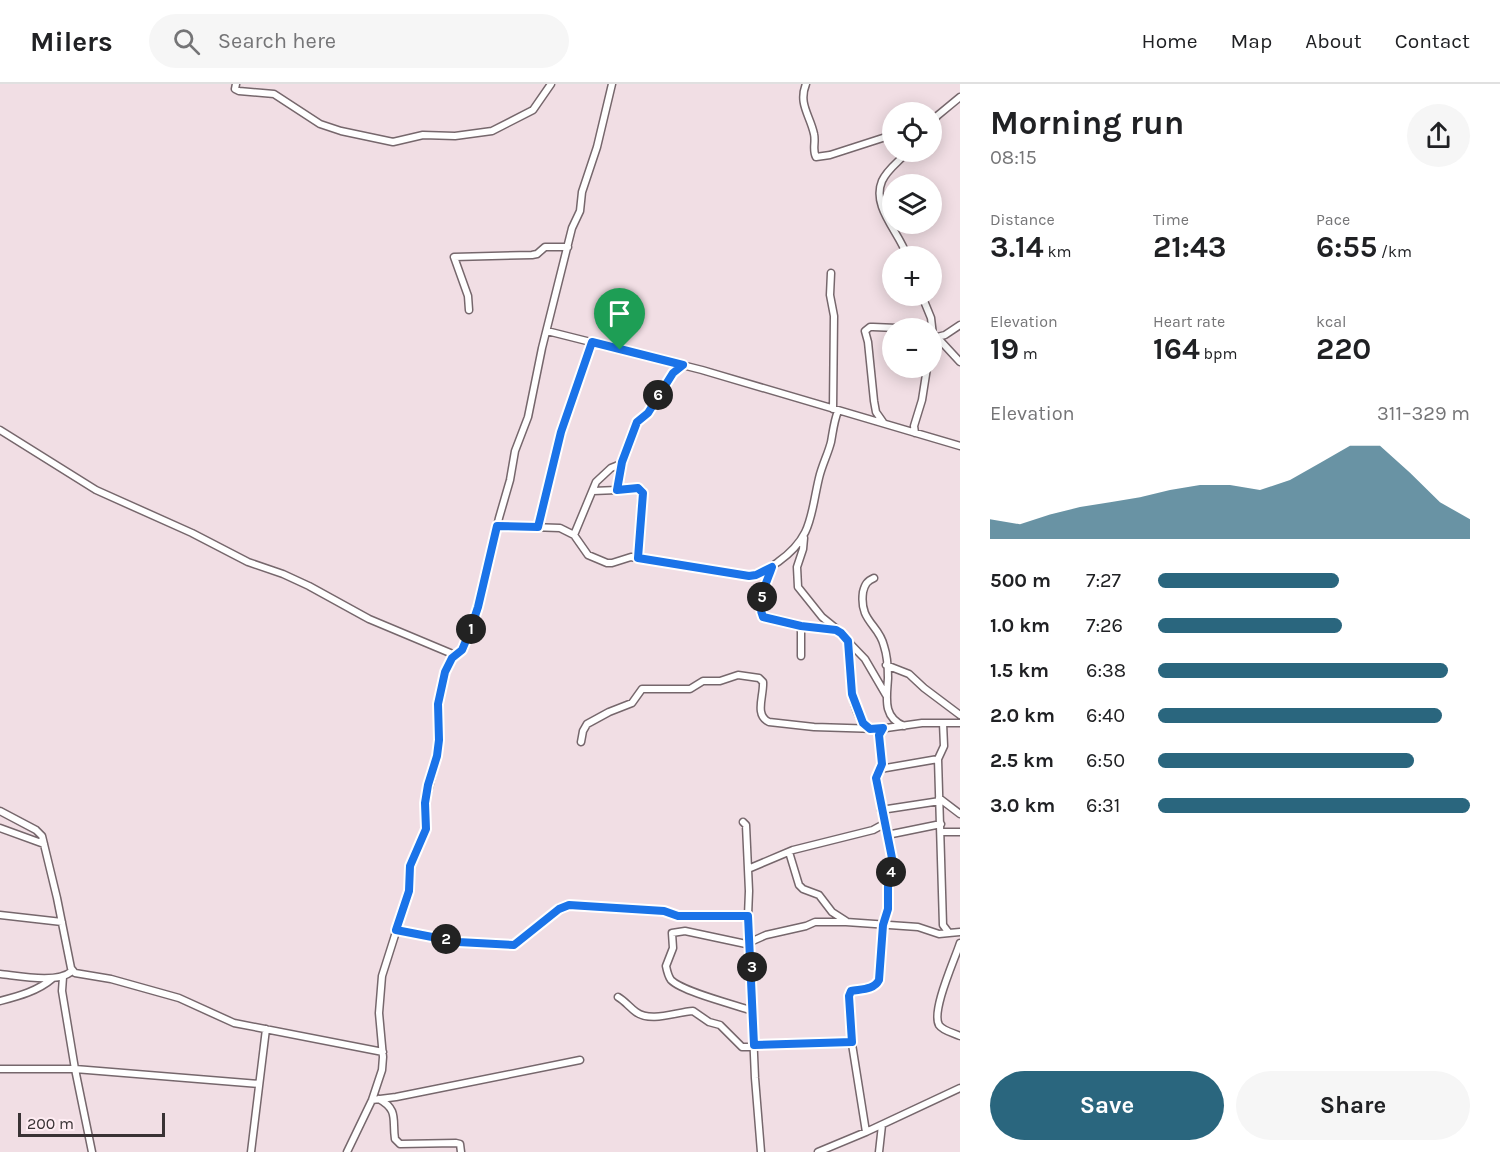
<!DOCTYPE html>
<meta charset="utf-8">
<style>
body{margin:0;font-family:Karla,sans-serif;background:#f6f6f6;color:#202124;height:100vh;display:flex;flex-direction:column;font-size:22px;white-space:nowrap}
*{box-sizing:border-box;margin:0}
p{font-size:20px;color:#757577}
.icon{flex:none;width:33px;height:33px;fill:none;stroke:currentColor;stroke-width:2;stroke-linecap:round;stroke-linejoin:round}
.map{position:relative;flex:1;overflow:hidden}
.details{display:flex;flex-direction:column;background:#fff;width:540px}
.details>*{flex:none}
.controls{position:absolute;left:882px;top:18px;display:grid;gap:12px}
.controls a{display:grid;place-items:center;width:60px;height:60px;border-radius:50%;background:#fff;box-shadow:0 3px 15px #0003;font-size:30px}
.scale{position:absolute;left:18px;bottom:15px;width:147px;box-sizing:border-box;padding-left:6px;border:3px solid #393234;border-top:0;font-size:16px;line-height:21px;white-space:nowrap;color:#393234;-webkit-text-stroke:4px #feecf2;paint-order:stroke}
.pin{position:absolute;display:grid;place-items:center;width:51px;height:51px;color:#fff;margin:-62px -26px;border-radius:50% 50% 50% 0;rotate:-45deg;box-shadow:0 0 6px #0007}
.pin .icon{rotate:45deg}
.km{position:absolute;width:30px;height:30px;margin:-15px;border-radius:50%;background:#222;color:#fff;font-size:16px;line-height:30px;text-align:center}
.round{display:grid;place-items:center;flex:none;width:63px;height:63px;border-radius:32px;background:#f6f6f6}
.headline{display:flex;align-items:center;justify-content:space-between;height:102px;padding:0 30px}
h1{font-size:33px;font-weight:700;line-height:45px}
.metrics{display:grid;grid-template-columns:repeat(3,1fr);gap:9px;height:102px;padding:6px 30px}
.metrics div{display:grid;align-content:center}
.metrics b{font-size:30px;font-weight:700}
.metrics small{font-size:16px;font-weight:400}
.metrics p{font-size:16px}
.chart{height:168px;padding:12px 30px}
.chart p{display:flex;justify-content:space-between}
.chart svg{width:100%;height:108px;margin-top:6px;fill:#2a667e;opacity:.7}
.cta{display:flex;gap:12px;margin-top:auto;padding:12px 30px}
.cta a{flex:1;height:69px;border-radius:36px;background:#2a667e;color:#fff;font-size:24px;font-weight:700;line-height:69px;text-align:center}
.cta a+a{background:#f6f6f6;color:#202124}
ul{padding:0 30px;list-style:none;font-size:20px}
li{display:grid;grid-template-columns:96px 72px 1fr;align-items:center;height:45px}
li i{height:15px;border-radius:8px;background:#2a667e}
header{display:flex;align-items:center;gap:36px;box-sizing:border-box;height:84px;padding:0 30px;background:#fff;border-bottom:2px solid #e0e0e0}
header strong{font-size:28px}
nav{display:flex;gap:33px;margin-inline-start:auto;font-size:21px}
.search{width:420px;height:54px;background:#f6f6f6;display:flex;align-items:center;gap:15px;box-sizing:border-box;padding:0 21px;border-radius:33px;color:#757577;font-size:22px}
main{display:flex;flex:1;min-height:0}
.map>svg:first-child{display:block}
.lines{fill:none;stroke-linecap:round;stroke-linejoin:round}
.minor-casing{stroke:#76676c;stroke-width:9}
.minor{stroke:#fff;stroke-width:6}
.route-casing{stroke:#fff;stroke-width:12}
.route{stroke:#1a73e8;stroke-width:8}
</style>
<header>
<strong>Milers</strong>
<div class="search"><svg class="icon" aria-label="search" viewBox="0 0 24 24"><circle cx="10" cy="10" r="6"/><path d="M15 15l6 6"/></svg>Search here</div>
<nav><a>Home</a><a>Map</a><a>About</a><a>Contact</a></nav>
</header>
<main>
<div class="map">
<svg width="960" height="1068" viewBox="0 0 960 1068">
<rect width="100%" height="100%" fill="#f1dee4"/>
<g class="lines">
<g class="minor-casing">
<path id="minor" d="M236 0 235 5 239 7 274 10 320 40 341 47 393 58 423 51 455 52 492 47 533 26 551 0
M806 0C798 20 810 31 814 50 816 58 812 66 816 73L830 71 892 51
M932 40 937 32 960 13
M907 68C899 78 888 84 882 97 871 123 900 149 907 172
M831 189 830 211 834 232 833 325
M922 212 931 234 933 251 937 253 960 278
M469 226 468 212 454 173 532 171 537 170 545 163H568
M547 247 702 286 960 362
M937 253 945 251 960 241
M932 262 933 251
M883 338 876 328 874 317 868 258 865 247 870 243H873L897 244
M0 346 96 406 192 449 248 478 283 490 309 502 369 535 455 571
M915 349 914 342 922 316 927 284
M617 406 638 404 642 406 638 474
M593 407 617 406 622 378
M497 442 560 444 574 451 588 471 607 479H612L631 473 749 492C760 490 769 485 778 478 813 453 810 432 819 394 822 381 828 370 831 358 833 347 834 337 838 327
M538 443 561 348 592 258
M574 451 596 398 611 384 621 380 637 338 648 329 673 289 683 281
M804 454 803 465 797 483 798 503 822 533 838 546
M771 483C767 498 756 518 763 533L801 542 838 547 865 575 886 611
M874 494C867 497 865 500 863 508 859 538 879 540 884 562 887 571 888 585 888 594 887 613 882 633 904 642
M848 557C849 580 848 630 869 644
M801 572V542
M886 581 909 590 924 604 960 631
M943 639 944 662 938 675 943 841 949 849 960 848
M581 658 583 647 587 640 609 628 632 619 642 605H690L703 597H720L738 591 759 594 763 598C764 612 754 631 769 638L814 643 879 645 922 639H960
M880 685 938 675
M939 714 960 730
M881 726 940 717
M0 727 36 746 42 752 57 814 71 884 75 889 111 895 179 914 234 939 383 968
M743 738 746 741 749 807 748 832 755 994 761 1068
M0 744 44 760
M941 748H960
M887 751 941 740
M789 768 799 801 803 805 819 811 832 828 846 837
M748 785 793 766 873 746 884 740
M0 831 62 838
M396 846 458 858 514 861 559 824 569 821 664 827 678 832H748
M960 859C955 875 931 927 939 941 943 947 954 949 960 952
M0 890C19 892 58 900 72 887
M63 893 62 907 75 985 92 1068
M618 913C625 917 629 923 636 928 651 939 676 928 693 927L709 938 720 941 742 963H754
M0 917C19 912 38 907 53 894
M753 927C736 921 683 908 671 896 668 892 667 887 666 882L673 864 672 849 685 847 746 860 766 851 806 842 815 838H846L918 843 939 850 949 849
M754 961 852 958
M0 985H75L259 1000
M379 1015C399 1026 392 1036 395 1055L400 1060 456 1059 460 1060 461 1068
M372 1016 396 1013 580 976
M866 1048 852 960 849 912 851 907C861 905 874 906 879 896L883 841 888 825V793L894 784 876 694 882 680 879 651 883 644
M251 1068 266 945
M347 1068 372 1016 382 986 383 973 379 929 382 892 409 807 410 782 426 745 425 719 437 672 439 656 438 619 445 588 452 574 462 566 478 523 499 434 510 396 515 367 528 333 542 264 572 144 580 127 582 108 597 63 612 0
M818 1068 866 1048 960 1004
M879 1068 882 1041"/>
</g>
<use href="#minor" class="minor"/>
</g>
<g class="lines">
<g class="route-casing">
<path id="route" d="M592 258 683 281 673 289 648 329 637 338 622 378 617 406 638 404 643 409 638 474 749 492 756 491 772 483C767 498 756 518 763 533L801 542 836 546 841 549 848 557 852 610 863 639 870 645 883 644 879 651 882 680 876 694 894 784 888 793V825L883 841 879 896C874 906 861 905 851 907L849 912 852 958 754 961 748 832H678L664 827 569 821 559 825 514 861 458 858 396 846 409 807 410 782 426 745 425 719 428 701 437 672 439 656 438 620 445 588 452 574 462 566 470 547 478 523 497 442 538 443 561 348Z"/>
</g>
<use href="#route" class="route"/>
</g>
</svg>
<div class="controls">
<a><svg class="icon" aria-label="locate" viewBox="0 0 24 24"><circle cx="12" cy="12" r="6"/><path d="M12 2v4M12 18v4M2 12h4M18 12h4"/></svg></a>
<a><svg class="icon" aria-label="layers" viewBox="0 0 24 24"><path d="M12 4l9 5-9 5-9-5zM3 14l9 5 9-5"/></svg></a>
<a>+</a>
<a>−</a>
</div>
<div class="scale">200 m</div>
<div class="pin" style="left:620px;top:266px;background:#1e9e55"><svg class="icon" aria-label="arrive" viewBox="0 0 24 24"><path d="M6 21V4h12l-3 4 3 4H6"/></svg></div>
<b class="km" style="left:471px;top:545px">1</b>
<b class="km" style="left:446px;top:855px">2</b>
<b class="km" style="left:752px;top:883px">3</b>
<b class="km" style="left:891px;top:788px">4</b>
<b class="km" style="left:762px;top:513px">5</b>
<b class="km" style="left:658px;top:311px">6</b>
</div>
<section class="details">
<div class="headline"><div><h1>Morning run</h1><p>08:15</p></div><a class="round"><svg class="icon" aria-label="share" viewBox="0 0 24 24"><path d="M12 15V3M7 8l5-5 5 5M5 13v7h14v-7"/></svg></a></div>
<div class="metrics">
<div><p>Distance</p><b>3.14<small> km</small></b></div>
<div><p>Time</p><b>21:43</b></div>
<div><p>Pace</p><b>6:55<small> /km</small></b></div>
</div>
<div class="metrics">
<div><p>Elevation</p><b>19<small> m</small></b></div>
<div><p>Heart rate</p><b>164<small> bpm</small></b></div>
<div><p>kcal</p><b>220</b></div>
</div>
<div class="chart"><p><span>Elevation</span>311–329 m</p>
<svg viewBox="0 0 160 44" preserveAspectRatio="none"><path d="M0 44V36L10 38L20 34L30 31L40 29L50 27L60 24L70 22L80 22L90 24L100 20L110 13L120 6L130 6L140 17L150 29L160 36V44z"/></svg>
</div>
<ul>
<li><b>500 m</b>7:27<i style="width:58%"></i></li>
<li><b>1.0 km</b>7:26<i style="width:59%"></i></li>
<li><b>1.5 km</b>6:38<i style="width:93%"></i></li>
<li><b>2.0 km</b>6:40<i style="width:91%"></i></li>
<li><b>2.5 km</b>6:50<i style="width:82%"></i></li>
<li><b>3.0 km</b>6:31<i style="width:100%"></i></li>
</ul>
<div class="cta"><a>Save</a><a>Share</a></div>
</section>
</main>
